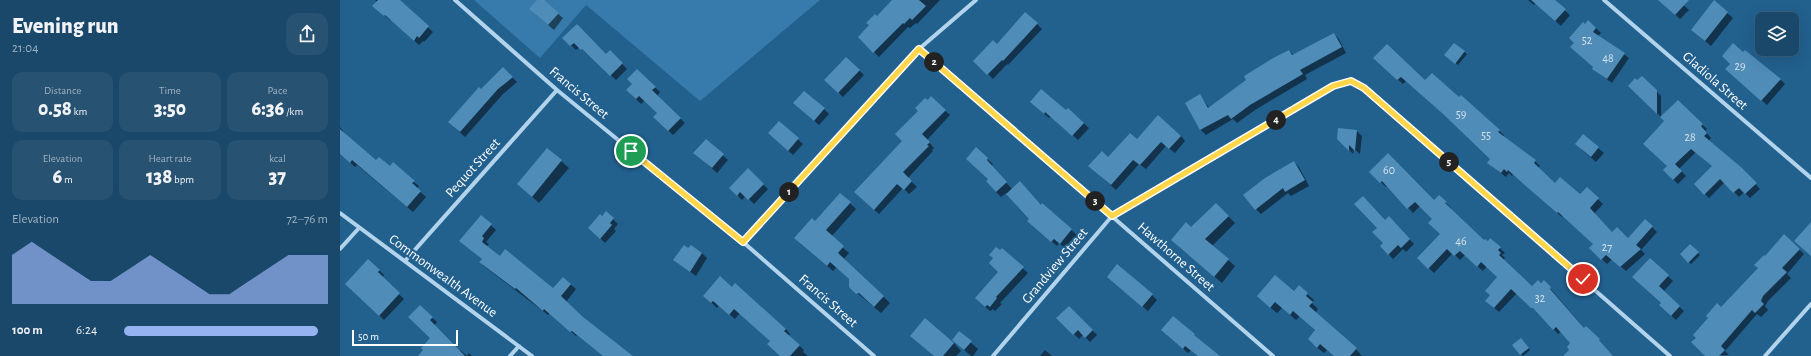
<!DOCTYPE html>
<meta charset="utf-8">
<style>
body{margin:0;font-family:"Alegreya Sans",sans-serif;background:#275272;color:#f1f3f6;height:100vh;display:flex;flex-direction:column;font-size:15px;white-space:nowrap}
*{box-sizing:border-box;margin:0}
p{font-size:13px;color:#9fb2c1}
.icon{flex:none;width:22px;height:22px;fill:none;stroke:currentColor;stroke-width:2;stroke-linecap:round;stroke-linejoin:round}
.map{position:relative;flex:1;overflow:hidden}
.drawer{display:flex;flex-direction:column;background:#1a486a;width:340px}
.drawer>*{flex:none}
.tools{position:absolute;left:1415px;top:12px;display:grid;gap:8px}
.tools a{display:grid;place-items:center;width:44px;height:44px;border-radius:8px;background:#1a486a;box-shadow:0 4px 16px #0002,0 0 0 1px #38607e;font-size:20px}
.scale{position:absolute;left:12px;bottom:10px;width:106px;box-sizing:border-box;padding-left:4px;border:2px solid #fff;border-top:0;font-size:11px;line-height:14px;white-space:nowrap;color:#fff;-webkit-text-stroke:3px #22608e;paint-order:stroke}
.pin{position:absolute;display:grid;place-items:center;width:34px;height:34px;color:#fff;margin:-17px;border:2px solid #fff;border-radius:50%;box-shadow:0 1px 4px #0007}
.km{position:absolute;width:20px;height:20px;margin:-10px;border-radius:50%;background:#222;color:#fff;font-size:11px;line-height:20px;text-align:center}
.round{display:grid;place-items:center;flex:none;width:42px;height:42px;border-radius:12px;background:#275272}
.headline{display:flex;align-items:center;justify-content:space-between;height:68px;padding:0 12px}
h1{font-size:22px;font-weight:800;line-height:30px}
.stats{display:grid;grid-template-columns:repeat(3,1fr);gap:6px;height:68px;padding:4px 12px}
.stats div{display:grid;align-content:center;border-radius:10px;background:#275272;text-align:center}
.stats b{font-size:20px;font-weight:800}
.stats small{font-size:11px;font-weight:400}
.stats p{font-size:11px}
.chart{height:112px;padding:8px 12px}
.chart p{display:flex;justify-content:space-between}
.chart svg{width:100%;height:72px;margin-top:4px;fill:#95b2f1;opacity:.7}
ul{padding:0 12px;list-style:none;font-size:13px}
li{display:grid;grid-template-columns:64px 48px 1fr;align-items:center;height:30px}
li i{height:10px;border-radius:5px;background:#95b2f1}
main{display:flex;flex:1;min-height:0}
.map>svg:first-child{display:block}
.green{fill:#367bab}
.shadow{fill:#0007}
.building{fill:#4f8cb7}
.lines{fill:none;stroke-linecap:round;stroke-linejoin:round}
.street{stroke:#b1d4ec;stroke-width:4}
.route-casing{stroke:#fff;stroke-width:8}
.route{stroke:#ffd54a;stroke-width:5}
.labels{text-anchor:middle;dominant-baseline:central;stroke-width:4;stroke-linejoin:round;paint-order:stroke}
.number-label{font-size:12px;fill:#d3e2ed}
.street-label{font-size:14px;fill:#fff;stroke:#22608e}
</style>
<main>
<section class="drawer">
<div class="headline"><div><h1>Evening run</h1><p>21:04</p></div><a class="round"><svg class="icon" aria-label="share" viewBox="0 0 24 24"><path d="M12 15V3M7 8l5-5 5 5M5 13v7h14v-7"/></svg></a></div>
<div class="stats">
<div><p>Distance</p><b>0.58<small> km</small></b></div>
<div><p>Time</p><b>3:50</b></div>
<div><p>Pace</p><b>6:36<small> /km</small></b></div>
</div>
<div class="stats">
<div><p>Elevation</p><b>6<small> m</small></b></div>
<div><p>Heart rate</p><b>138<small> bpm</small></b></div>
<div><p>kcal</p><b>37</b></div>
</div>
<div class="chart"><p><span>Elevation</span>72–76 m</p>
<svg viewBox="0 0 160 44" preserveAspectRatio="none"><path d="M0 44V14L10 6L20 14L30 22L40 30L50 30L60 22L70 14L80 22L90 30L100 38L110 38L120 30L130 22L140 14L150 14L160 14V44z"/></svg>
</div>
<ul>
<li><b>100 m</b>6:24<i style="width:95%"></i></li>
</ul>
</section>
<div class="map">
<svg width="1471" height="356" viewBox="0 0 1471 356">
<rect width="100%" height="100%" fill="#22608e"/>
<path class="green" d="M134 0H480L360 101 246 5 200 58Z"/>
<path class="shadow" d="M35 0H58L93 32 84 42 83 41 79 45 51 19 50 20 39 11 37 2Z
M198 0H202L223 18 214 30 195 14Z
M554 0H600L577 24 576 23 570 28 568 27 539 57 519 37Z
M1188 0H1213L1230 15 1221 26 1196 3 1194 5Z
M1320 0H1338L1349 10 1340 19Z
M1374 2 1393 18 1371 46 1357 34Z
M697 24 702 29 668 65 667 64 653 79 635 61 657 45Z
M1256 28 1261 33 1258 36 1289 58 1272 83 1253 69 1254 67 1235 43Z
M994 34 999 39 1006 53 965 75 967 79 915 110 897 123 893 119 866 135 861 130 846 104 860 96 870 109 949 51 954 55Z
M224 38 266 55 270 51 287 69 276 80 248 53 247 54 240 47 236 50Z
M1115 44 1127 54 1118 65 1108 57Z
M506 58 524 75 503 97 486 80Z
M1040 63 1085 82 1119 98 1159 131 1164 135 1163 137 1195 161 1200 166 1198 168 1215 185 1240 196 1247 189 1263 204 1254 214 1272 233 1288 239 1305 220 1317 232 1301 250 1305 254 1286 271 1272 259 1267 264 1250 248 1254 244 1223 216 1222 217 1194 193 1173 174 1172 176 1169 173 1166 177 1154 168 1149 163 1152 159 1109 119 1066 81 1063 84Z
M163 68 177 82 163 94 125 137 114 127 141 91Z
M297 70 320 92 317 96 345 123 333 135 314 117 318 113 305 100 301 104 287 90 293 84Z
M1392 74 1440 79 1445 84 1427 105Z
M1302 77 1321 96V117L1289 86Z
M591 98 610 115 587 140 594 148 592 150 593 151 568 178 577 187 569 194 563 188 539 214 520 197 563 141Z
M1338 102 1367 129 1365 131 1371 138 1368 141 1402 169 1420 189 1410 198 1404 192 1399 197 1385 182 1369 198 1355 184 1373 166 1356 152 1339 169 1346 176 1338 184 1324 170 1328 167 1326 121Z
M696 107 726 111 728 109 749 128 738 140 711 116 709 118Z
M459 108 484 109 489 114 479 125Z
M439 122 463 144 453 155 434 138Z
M0 127 8 137 36 162 50 167 74 182 79 186 77 189 86 197 73 212 17 165 15 167 0 154Z
M1017 131 1022 136 1020 154 1014 149 1013 154 998 138Z
M1243 135 1264 153 1256 162 1241 149Z
M841 136 845 141 835 153 826 146 806 169 799 164 776 190 755 171 769 158 797 140Z
M366 140 388 160 377 173 360 158Z
M207 149 229 168 199 203 178 184Z
M636 149 653 164 651 166 672 189 701 206 702 205 737 235 725 248 719 243 717 246 693 226 690 219 666 193 661 197 656 192Z
M954 162 959 167 969 186 951 196 948 193 921 214 916 209Z
M408 170 428 189 414 204 406 196 402 200 390 188Z
M1032 174 1094 201 1099 196 1111 208 1110 209 1144 242H1148L1150 239 1160 248 1165 253 1162 255 1165 258 1163 261 1192 287 1204 281 1245 329 1259 340 1272 356H1225L1231 350 1232 343 1222 331 1218 334 1198 312 1177 293 1159 312 1151 305V296L1158 277 1147 266 1143 271 1125 255 1120 260 1113 253 1094 273 1079 258 1101 234 1093 219 1080 206 1073 213 1048 185 1046 187Z
M500 194 516 209 491 237 509 253 504 259 550 303 541 313 510 287V279L497 267 493 271 461 244 475 222Z
M876 204 895 223 872 246 895 266 882 283 839 247 851 228Z
M266 212 278 224 274 229 276 231 265 243 249 227Z
M141 216 156 230 146 242 149 244 146 247 160 258 214 289 223 278 236 289 226 302 243 318 289 356H264L237 335 236 336 210 313 208 315 145 267 140 262 143 260 126 245Z
M1049 218 1074 244 1066 252 1063 249 1053 259 1041 246 1044 243Z
M1350 245 1360 255 1351 264 1341 254Z
M662 249 688 273 660 303 662 304 655 311 653 309 650 311 641 303 659 272 660 252Z
M1459 249 1464 254 1447 274 1451 278 1428 301 1425 306 1428 310 1421 317 1417 314 1385 351 1389 355 1366 356 1381 309Z
M362 253 367 258 356 276 334 260Z
M1310 259 1333 281 1323 292 1344 311 1336 320 1325 310 1322 304 1298 282Z
M39 270 44 275 42 278 64 299 44 320 7 284Z
M773 282 812 295 817 300 808 311Z
M959 287 974 300 972 303 978 309 975 313 1016 349 1022 356H995L987 350 984 353 975 346 976 331 960 316 956 320 942 308 937 313 925 303 955 292Z
M364 296 446 329 450 334 449 336 464 350 463 352 468 356H441L431 341 400 313 395 319 379 305 377 308Z
M80 306 97 322 94 326 119 351 120 350 127 356 129 353 132 356H79L91 338Z
M729 307 757 335 750 342 743 335 739 339 718 318Z
M833 317 859 340 878 356H859L851 350 848 353 827 335Z
M619 332 638 349 633 356H631L613 340Z
M1183 341 1190 350 1183 356 1181 354Z
M614 343 621 351 616 356H594Z
M705 350 712 356H700Z"/>
<path class="building" d="M38 0H60L89 26 79 38 77 36 74 41 45 15 44 16 32 6Z
M197 0H204L219 13 208 25 189 9Z
M552 0H579L586 6 572 20 570 18 564 24 563 23 533 53 518 37 529 25 526 23 535 14 537 16Z
M1191 0H1215L1226 9 1215 21Z
M1318 0H1349L1335 15Z
M1374 0 1388 12 1365 41 1351 30Z
M685 12 698 23 663 61 662 60 647 75 633 61 653 40 657 44Z
M1248 20 1256 28 1253 32 1285 53 1267 79 1252 69 1253 67 1230 47 1234 43 1229 38 1243 22 1245 24Z
M237 24 266 54 270 50 283 63 270 76 242 49 241 50 234 43 230 46 222 38Z
M994 33 1002 47 960 70 963 74 910 105 891 119 888 115 860 130 845 103 860 94 868 108 906 80 904 76 935 57 949 50 952 55Z
M1114 43 1125 51 1115 64 1104 55Z
M1393 43 1403 52 1405 50 1441 79 1421 101 1385 69 1390 64 1382 56Z
M1047 44 1085 80 1092 73 1119 97 1121 95 1160 130 1158 132 1196 160 1194 163 1215 183 1220 177 1240 194 1247 187 1259 198 1250 208 1272 232 1277 227 1288 238 1305 219 1313 226 1296 245 1301 249 1280 267 1266 255 1261 260 1249 248 1253 244 1218 212 1217 213 1188 188 1168 170 1167 172 1164 169 1161 173 1147 163 1150 159 1103 114 1061 77 1057 80 1033 58Z
M506 57 520 70 498 93 484 80Z
M163 67 173 77 158 89 120 132 108 122 139 87 141 89Z
M297 69 316 87 312 90 341 118 328 131 313 117 317 113 299 96 296 99 286 90 292 84 287 79Z
M1302 76 1317 90V114L1288 86 1295 78 1297 80Z
M701 89 726 110 728 108 744 123 732 136 705 112 704 114 690 102Z
M464 91 485 108 474 121 453 103Z
M591 96 606 110 582 134 590 142 587 145 589 146 563 172 572 181 564 190 557 184 534 210 514 192 562 141 555 134 578 111 575 108 585 98 588 100Z
M1338 100 1363 124 1361 126 1367 133 1364 136 1402 168 1417 183 1405 194 1399 188 1393 193 1380 179 1364 195 1354 184 1372 166 1351 149 1335 164 1342 171 1333 180 1323 170 1327 166 1303 144 1324 121 1320 117Z
M818 115 841 136 829 149 821 142 800 165 793 160 771 185 748 166 762 151 768 157 790 133 797 139Z
M439 121 459 138 448 151 428 133Z
M998 128 1017 130 1015 151 1009 145V151L997 139Z
M0 129 36 160 39 157 50 166 53 162 75 181 72 183 81 191 67 207 12 160 10 163 0 154Z
M1243 134 1259 147 1251 157 1235 144Z
M366 139 384 154 372 168 353 153Z
M636 147 648 158 647 160 667 182 656 192 646 181 648 179 626 159Z
M207 148 222 160 192 197 177 184Z
M1048 153 1094 200 1099 195 1107 202 1105 203 1144 240 1145 239 1148 241 1150 238 1161 247 1158 250 1161 253 1159 255 1192 286 1198 280 1201 283 1204 280 1211 287 1210 289 1244 328 1246 326 1260 339 1259 340 1273 356H1223L1229 350 1227 347 1230 343 1216 327 1213 330 1193 308H1191L1171 289 1154 308 1145 301 1150 295 1145 291 1157 277 1141 262 1137 267 1120 251 1114 256 1107 249 1088 269 1077 258 1100 234 1088 223 1092 219 1075 202 1067 209 1042 181 1040 183 1029 172Z
M954 161 965 180 945 192 943 188 915 210 903 195 925 178Z
M408 168 424 184 408 200 400 192 397 196 389 188Z
M680 181 701 205 702 203 732 229 720 244 714 239 711 242 687 221 689 219 666 194Z
M500 193 511 202 486 230 504 246 498 253 544 296 534 307 519 293 516 294 509 287V279L490 262 487 266 454 238 472 218 475 221Z
M1023 196 1045 220 1049 216 1070 239 1061 248 1058 245 1048 255 1040 246 1043 243 1032 232 1037 228 1014 204Z
M876 203 889 216 865 239 889 259 874 277 831 240 846 222 851 227Z
M266 211 274 218 270 223 272 225 260 239 248 228 260 214 262 216Z
M141 215 152 224 142 236 144 238 142 242 160 256 165 249 213 288 223 277 231 284 221 296 243 317 293 356H263L232 331 230 332 204 309 203 311 176 288 175 289 139 262 142 259 119 241Z
M1471 222V256L1454 241Z
M1444 234 1460 249 1442 268 1447 272 1423 296 1421 301 1424 304 1415 313 1412 310 1381 346 1385 350 1379 356H1365L1351 342 1356 338 1353 335 1368 318 1366 316 1377 303 1381 307 1418 268 1414 265 1424 255 1425 256Z
M1350 244 1359 252 1348 263 1340 254Z
M344 245 348 248 351 245 362 253 350 272 333 260Z
M656 247 660 250 662 248 684 267 656 297 657 298 650 307 647 305 645 307 635 298 658 272 649 263 653 258 649 255Z
M1310 258 1329 275 1319 286 1340 306 1331 316 1319 305 1321 303 1292 277Z
M28 259 40 270 38 272 60 293 39 316 5 284Z
M777 264 813 294 802 307 767 277Z
M935 275 954 291 959 285 968 293 966 296 973 302 969 306 1017 348 1010 356H994L980 344 977 348 968 339 975 330 953 311 950 315 935 302 930 308 917 296Z
M380 276 392 287 395 283 446 329 444 331 460 345 450 356H440L427 344 430 341 394 309 389 315 373 301 371 303 363 296Z
M80 305 93 317 90 320 125 356H78L83 350 81 348 90 338 68 317Z
M729 306 753 330 745 338 738 330 733 335 716 318Z
M833 316 855 334 854 335 880 356H858L845 346 843 349 821 330Z
M585 318 614 343 603 356H594L570 336Z
M619 331 632 341 624 350 612 340Z
M1181 338 1189 348 1180 355 1172 345Z"/>
<g class="lines">
<path class="street" d="M115 0 217 90 403 242 534 356
M1264 0 1471 178
M579 49 933 356
M0 213 192 356
M403 242 579 49 636 0
M0 249 19 228
M65 261 217 90
M170 356 179 346
M653 356 772 216 993 86 1011 81 1024 88 1330 356
M1425 356 1471 304"/>
</g>
<g class="lines">
<g class="route-casing">
<path id="route" d="M291 151 403 242 579 49 772 216 993 86 1011 81 1024 88 1243 279"/>
</g>
<use href="#route" class="route"/>
</g>
<g class="labels">
<g class="number-label">
<text x="1247" y="40">52</text>
<text x="1268" y="58">48</text>
<text x="1400" y="66">29</text>
<text x="1121" y="114">59</text>
<text x="1146" y="135">55</text>
<text x="1350" y="137">28</text>
<text x="1049" y="170">60</text>
<text x="1121" y="241">46</text>
<text x="1267" y="247">27</text>
<text x="1200" y="298">32</text>
</g>
<g class="street-label">
<text transform="translate(1375 81) rotate(41)">Gladiola Street</text>
<text transform="translate(239 93) rotate(40)">Francis Street</text>
<text transform="translate(133 168) rotate(-48)">Pequot Street</text>
<text transform="translate(836 257) rotate(41)">Hawthorne Street</text>
<text transform="translate(715 266) rotate(-50)">Grandview Street</text>
<text transform="translate(103 276) rotate(36)">Commonwealth Avenue</text>
<text transform="translate(488 301) rotate(41)">Francis Street</text>
</g>
</g>
</svg>
<div class="tools">
<a><svg class="icon" aria-label="layers" viewBox="0 0 24 24"><path d="M12 4l9 5-9 5-9-5zM3 14l9 5 9-5"/></svg></a>
</div>
<div class="scale">50 m</div>
<div class="pin" style="left:291px;top:151px;background:#1e9e55"><svg class="icon" aria-label="arrive" viewBox="0 0 24 24"><path d="M6 21V4h12l-3 4 3 4H6"/></svg></div>
<div class="pin" style="left:1243px;top:279px;background:#d93025"><svg class="icon" aria-label="check" viewBox="0 0 24 24"><path d="M5 12l5 5 9-10"/></svg></div>
<b class="km" style="left:449px;top:192px">1</b>
<b class="km" style="left:594px;top:62px">2</b>
<b class="km" style="left:755px;top:201px">3</b>
<b class="km" style="left:936px;top:120px">4</b>
<b class="km" style="left:1109px;top:162px">5</b>
</div>
</main>
